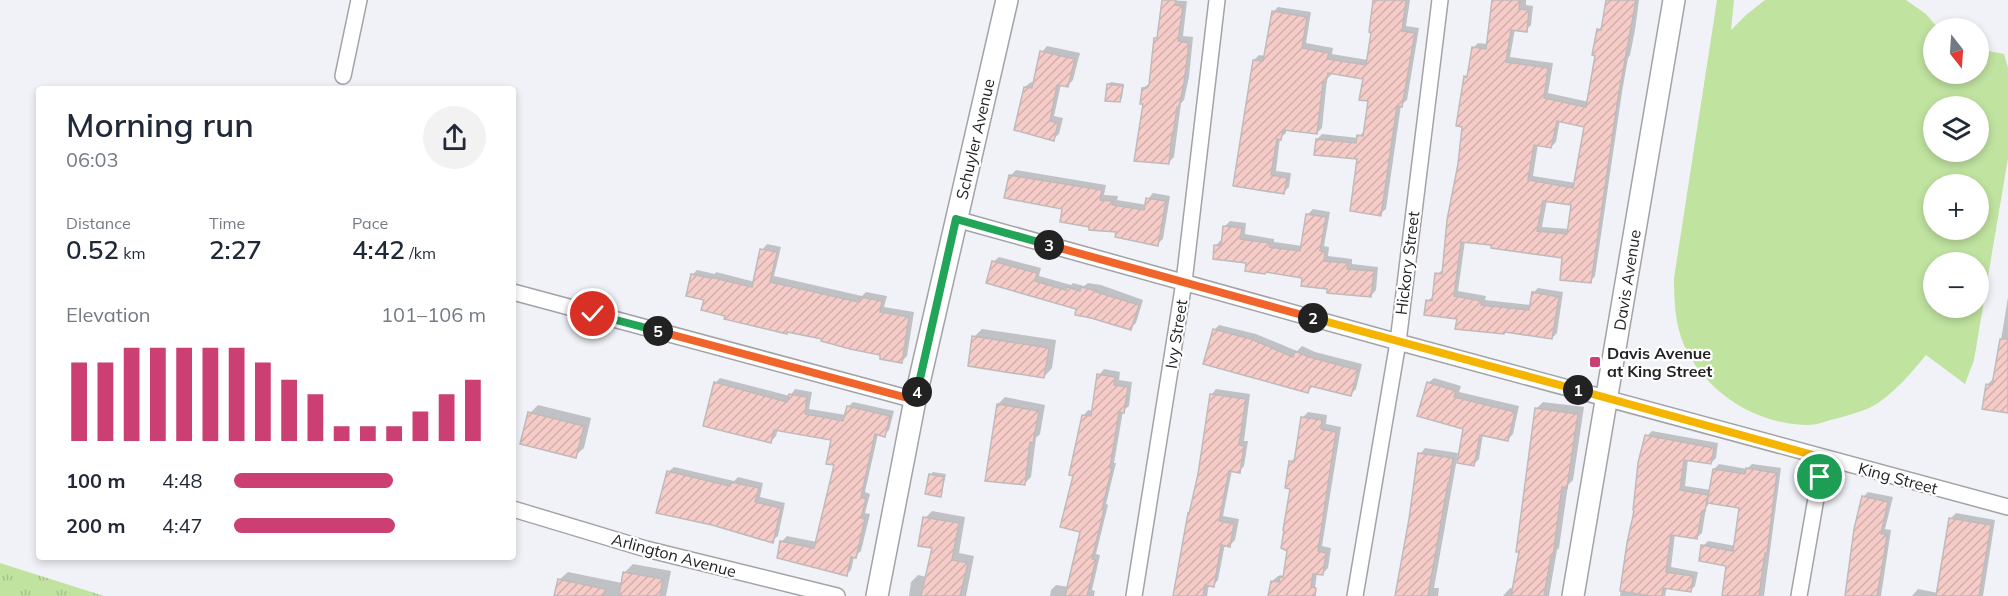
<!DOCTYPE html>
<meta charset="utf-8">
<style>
body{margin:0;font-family:Mulish,sans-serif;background:#f2f2f3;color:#1f2937;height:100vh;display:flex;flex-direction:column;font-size:22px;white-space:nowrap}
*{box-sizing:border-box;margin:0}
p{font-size:20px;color:#747a83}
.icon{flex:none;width:33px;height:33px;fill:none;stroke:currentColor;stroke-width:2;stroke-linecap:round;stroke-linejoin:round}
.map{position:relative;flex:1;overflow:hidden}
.panel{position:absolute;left:36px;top:86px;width:480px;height:474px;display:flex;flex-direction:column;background:#fff;border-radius:6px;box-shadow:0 3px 9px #0003}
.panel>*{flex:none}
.needle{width:39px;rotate:163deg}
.buttons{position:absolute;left:1923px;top:18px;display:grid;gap:12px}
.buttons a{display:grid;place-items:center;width:66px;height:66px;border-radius:50%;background:#fff;box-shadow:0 3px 9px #0003;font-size:30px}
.pin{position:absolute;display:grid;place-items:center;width:51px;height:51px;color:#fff;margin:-26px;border:3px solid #fff;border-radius:50%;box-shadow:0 2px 6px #0007}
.km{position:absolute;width:30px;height:30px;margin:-15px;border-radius:50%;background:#222;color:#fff;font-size:16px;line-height:30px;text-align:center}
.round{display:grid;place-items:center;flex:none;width:63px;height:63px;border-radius:32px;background:#f2f2f3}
.summary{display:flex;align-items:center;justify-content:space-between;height:102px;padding:0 30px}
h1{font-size:33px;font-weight:600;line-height:45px}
.figures{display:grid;grid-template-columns:repeat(3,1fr);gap:9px;height:102px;padding:6px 30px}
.figures div{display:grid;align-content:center}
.figures b{font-size:26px;font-weight:600}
.figures small{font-size:16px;font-weight:400}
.figures p{font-size:16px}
.chart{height:168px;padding:12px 30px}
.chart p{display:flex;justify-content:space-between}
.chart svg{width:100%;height:108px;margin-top:6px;stroke:#cb3f72;stroke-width:6}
ul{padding:0 30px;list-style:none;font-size:20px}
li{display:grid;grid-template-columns:96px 72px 1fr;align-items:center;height:45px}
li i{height:15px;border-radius:8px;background:#cb3f72}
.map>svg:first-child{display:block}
.grass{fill:url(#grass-tufts)}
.pitch{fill:#c0e3a0;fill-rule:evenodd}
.shadow{fill:#0003;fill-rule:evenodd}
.building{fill:url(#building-hatch);stroke:#c0baba;stroke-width:1.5;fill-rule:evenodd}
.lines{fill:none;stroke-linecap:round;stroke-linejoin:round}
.street-casing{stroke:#a2a3a7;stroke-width:18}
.secondary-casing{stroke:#a2a3a7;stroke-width:24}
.street{stroke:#fff;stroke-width:15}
.secondary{stroke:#fff;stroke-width:21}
.split-1-casing{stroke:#fff;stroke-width:12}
.split-2-casing{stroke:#fff;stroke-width:12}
.split-3-casing{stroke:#fff;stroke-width:12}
.split-4-casing{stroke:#fff;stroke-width:12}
.split-5-casing{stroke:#fff;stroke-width:12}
.split-6-casing{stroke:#fff;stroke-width:12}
.split-1{stroke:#f5b400;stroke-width:8}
.split-2{stroke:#f5b400;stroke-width:8}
.split-3{stroke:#f0652b;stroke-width:8}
.split-4{stroke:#22a559;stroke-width:8}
.split-5{stroke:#f0652b;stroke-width:8}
.split-6{stroke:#22a559;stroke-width:8}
.poi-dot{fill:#cb3f72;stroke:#fff;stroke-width:2}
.labels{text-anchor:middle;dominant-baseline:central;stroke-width:4.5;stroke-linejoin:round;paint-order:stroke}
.street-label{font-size:16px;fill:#232325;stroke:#fff}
.poi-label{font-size:16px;font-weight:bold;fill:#232325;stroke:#fff;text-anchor:start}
</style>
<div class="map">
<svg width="2008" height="596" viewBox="0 0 2008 596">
<defs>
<pattern id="grass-tufts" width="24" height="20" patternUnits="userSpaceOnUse" patternTransform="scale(1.5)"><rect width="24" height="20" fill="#c0e3a0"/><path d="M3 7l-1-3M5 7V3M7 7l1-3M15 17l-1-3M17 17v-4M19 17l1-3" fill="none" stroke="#a5c28a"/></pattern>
<pattern id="building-hatch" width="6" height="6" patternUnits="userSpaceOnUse" patternTransform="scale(1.5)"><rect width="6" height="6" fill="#f6ccc8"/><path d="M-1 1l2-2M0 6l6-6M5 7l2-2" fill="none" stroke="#d3afac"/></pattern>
</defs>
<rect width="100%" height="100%" fill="#f1f2f7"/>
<path class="grass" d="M0 563 104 596H0Z"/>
<path class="pitch" d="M1717 0H1734L1731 30 1746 15 1765 0H1906L1926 14 1938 28H1934V74H1978L1979 49 2004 54 2008 68V158L1974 360 1965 384 1926 355C1911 373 1897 390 1878 403 1867 411 1848 415 1835 419 1826 421 1817 425 1808 425 1755 424 1706 393 1684 345 1675 324 1674 300 1674 278ZM1934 106H1978V152H1934ZM1934 184H1978V230H1934ZM1934 262H1978V308H1934Z"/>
<path class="shadow" d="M1163 0 1187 1 1183 36 1193 37 1189 77 1184 100 1181 103 1174 157 1169 162 1144 103 1143 88 1150 83 1155 39 1159 35Z
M1375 0H1410L1406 26 1419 28 1407 100 1401 105 1386 209 1380 214 1359 158 1317 139 1322 134 1358 138 1364 131H1366L1370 100 1365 78 1331 72V75L1327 79 1322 128 1317 133 1286 129V133L1280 138 1276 171 1291 173 1289 187 1284 192 1235 185 1254 60 1259 55 1266 56 1273 12 1278 7 1311 12 1306 43 1333 48 1332 54 1368 60Z
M1494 0H1526V5L1533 6 1531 25 1526 30 1515 29 1510 57 1553 63 1548 93 1589 102 1598 30 1604 25 1608 0H1639L1635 30 1630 55 1628 58 1622 92 1595 276 1590 282 1564 257 1492 243 1465 241 1458 291 1486 296 1485 300 1531 305 1533 293 1538 288 1563 292 1557 333 1552 338 1459 318 1427 301 1434 296 1437 274 1444 269 1459 164 1463 126 1465 77 1469 73 1473 48 1478 43 1488 44ZM1560 120 1585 126 1576 183 1533 176 1538 144 1551 147 1556 142ZM1547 200 1572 204 1569 229 1542 227Z
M1047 46 1080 53 1073 80 1067 86 1061 84 1054 116 1063 118 1059 134 1053 139 1025 87 1031 82 1034 83 1042 52Z
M1111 82 1124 84 1122 98 1119 101 1108 84Z
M1016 170 1106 185 1104 195 1118 196 1117 200 1147 205 1148 199 1153 193 1170 196 1163 239 1157 244 1118 231 1091 225 1010 176Z
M1313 209 1330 212 1324 246 1329 247 1328 256 1352 259V264L1378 267 1376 290 1371 296 1329 288 1303 276 1248 261 1216 245 1221 240H1223L1225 226 1230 221 1246 223 1245 234 1274 239V242L1303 246 1308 214Z
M767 244 781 247 774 276 862 296 866 292 887 296 884 307 914 312 907 356 902 361 882 354 823 338 727 315 706 299 692 275 697 270 715 274 716 272 755 282 762 250Z
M999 257 1041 268 1039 276 1071 285 1073 283 1084 286 1088 283 1101 285 1143 300 1136 323 1130 328 1078 308 993 262Z
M2008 297V412L1987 385 1995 377Z
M1219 325 1256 334 1297 351 1302 346 1315 352 1362 364 1356 389 1351 394 1313 386 1308 391 1214 330Z
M982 329 1056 340 1052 368 1044 377 974 337Z
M1104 369 1120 372 1119 380 1132 382 1129 406 1123 411 1114 463H1116L1106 504 1108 505 1096 554 1100 555 1092 590 1095 591 1094 596H1050L1051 590 1056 585 1069 587 1082 531 1074 474 1083 416 1088 410 1093 411 1099 375Z
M720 378 790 396 795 389 812 392 809 409 846 415 848 407 853 402 894 411 889 430 884 435 878 434 865 492 870 494 865 513 870 514 861 551 854 557 851 570 846 575 782 541 787 536 817 542 835 464 833 438 778 429 776 436 771 441 715 383Z
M1434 378 1461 386 1459 392 1519 406 1513 434 1507 440 1483 434 1479 459 1474 464 1465 428 1428 383Z
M1216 389 1250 394 1244 441H1248L1244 466 1239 471 1232 470 1223 516 1239 519 1235 540 1230 545 1225 544 1218 580 1213 586 1209 585 1207 596H1175L1199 474 1211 395Z
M1005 397 1045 405 1040 434 1036 438 1031 477 1024 484 998 404Z
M1543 402 1584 407 1573 480 1568 485 1559 548 1557 550 1549 596H1503L1510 588 1514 589 1520 551 1537 408Z
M538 405 591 418 584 448 575 456 530 413Z
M1308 412 1327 415 1326 424 1341 427 1322 546 1331 548 1328 568 1322 574 1317 573 1314 596H1270L1272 581 1278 576H1282L1285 573 1288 550 1291 488V462L1296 456 1302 418Z
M1652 431 1718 443 1716 458 1711 463 1688 459 1685 486 1711 490 1714 469 1719 464 1747 469 1752 464 1781 468 1764 596H1724L1727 565 1703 546 1708 541 1736 546 1740 507 1710 502 1706 508 1702 533 1696 538 1675 534 1671 567 1698 572 1695 586 1690 591 1667 587 1665 596H1620L1628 543 1636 509 1647 436Z
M1425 448 1458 453 1434 588H1439L1438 596H1397L1420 454Z
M674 467 734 481 738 477 763 483 760 497 785 503 778 536 772 541 668 472Z
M933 472 946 474 942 493 940 495 927 492 931 474Z
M1868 492 1893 497 1885 529 1891 530 1881 596H1846L1863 497Z
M932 511 965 517 959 553 974 556 966 596H909L911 582 918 575 927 577 934 547 925 518Z
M1956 513 1995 520 1983 596H1912L1918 589 1938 593 1950 519Z
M633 564 671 571 666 596H556L559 580 568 572 622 583 625 572Z"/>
<path class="building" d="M1162 0H1176L1175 5 1183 6 1178 41 1189 43 1184 83 1179 107H1177L1173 136 1172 135 1169 164 1134 161 1143 104H1140L1142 88H1147L1149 85 1154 38H1157Z
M1373 0H1406L1402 31 1415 33 1402 107 1397 106 1381 216 1350 211 1357 159 1314 155 1316 139 1356 143 1357 135 1363 136 1368 101 1359 100 1363 79 1328 73 1326 82H1323L1317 134 1283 130 1281 140 1277 139 1271 175 1287 178 1284 194 1233 186 1253 60 1263 61 1272 11 1307 17 1302 48 1329 53 1327 59 1366 65 1371 33 1369 32Z
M1492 0H1520L1519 9 1529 10 1527 32 1511 30 1506 62 1548 68 1544 98 1586 107 1595 56 1592 55 1597 29 1601 30 1606 0H1636L1618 98 1591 283 1560 280 1562 258 1491 248V245L1461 242 1454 296 1481 301V305L1529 310 1532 292 1559 297 1552 339 1505 332 1504 334 1455 329 1457 319 1424 315 1426 300 1432 301 1435 273 1442 274 1447 220 1458 164 1462 127 1456 126 1464 76 1467 77 1472 47 1486 49ZM1557 121 1584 127 1573 188 1528 180 1534 145 1551 148ZM1543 201 1571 205 1567 234 1537 231Z
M1040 51 1075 59 1068 87 1057 85 1050 121 1058 123 1054 141 1014 130 1024 87 1032 88Z
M1107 84 1123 86 1120 102 1105 101Z
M1009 175 1102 190 1100 200 1113 201 1112 205 1144 210 1146 198 1166 201 1158 246 1115 237 1116 232 1089 230V227L1060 222 1062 209 1004 198Z
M1306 214 1326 217 1320 251 1325 252 1324 261 1348 263 1347 269 1374 271 1371 297 1327 293V289L1301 286 1302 278 1266 272 1265 274 1245 271 1246 263 1213 259 1214 245 1221 246 1223 226 1242 228 1240 239 1270 243 1269 247 1300 251Z
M760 249 777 252 770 282 859 302 860 297 882 301 880 312 909 317 902 363 880 359V355L850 349 821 341 822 339 787 332V334L724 319 725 316 701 310 704 300 686 296 691 274 709 278 710 277 752 287Z
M992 261 1037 273 1035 281 1066 290 1067 287 1080 291 1081 287 1097 291 1096 292 1139 305 1131 330 1091 318 1075 315 1076 309 986 283Z
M1213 329 1251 339 1293 357 1295 351 1309 357 1358 370 1351 396 1310 386 1308 393 1203 364Z
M972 336 1049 348 1044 378 968 366Z
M2000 339H2008V413L1982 409 1986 384 1992 385Z
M1097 374 1115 377 1114 385 1128 387 1124 413 1119 412 1110 468H1112L1102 509 1104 510 1092 559 1096 560 1087 596H1065L1080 532 1060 527 1073 476 1069 475 1082 415 1091 416Z
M714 382 787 402 789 394 807 397 805 414 843 421 847 406 890 416 885 437 875 434 861 497 866 499 861 518 865 519 856 558 851 557 847 576 777 558 780 541 814 548 834 465 826 464 831 440 774 430 771 443 703 426Z
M1427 382 1456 391 1454 397 1515 412 1508 441 1480 435 1474 466 1457 463 1463 429 1417 416Z
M1210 394 1246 399 1239 445 1244 446 1240 473 1229 471 1219 521 1234 524 1230 547 1221 545 1214 587 1205 585 1203 596H1173L1188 513 1189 514 1198 474Z
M997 404 1039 411 1033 443 1030 442 1025 485 985 481Z
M1535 408 1578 414 1567 488 1562 487 1553 557 1551 556 1544 596H1511L1519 552H1516Z
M528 412 584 426 576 458 520 444Z
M1301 417 1322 420 1321 429 1336 432 1318 551 1326 553 1323 575 1313 574 1311 587 1316 588 1315 596H1268L1271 581 1279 582 1280 576 1283 577 1287 551 1281 548 1284 530H1283L1290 489 1285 488 1289 461 1294 462Z
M1645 435 1714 448 1711 464 1684 460 1680 490 1708 495 1705 511H1702L1697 539 1671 535 1666 572 1693 576 1691 592 1663 588 1662 596H1650L1620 591 1627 543 1634 511 1633 510 1638 463Z
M1418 453 1453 458 1449 483H1448L1428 596H1395L1409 519Z
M1746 468 1777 473 1767 554 1765 553 1759 596H1722L1726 566 1699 561 1701 545 1733 551 1739 508 1707 503 1713 469 1745 474Z
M667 471 730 486 731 482 759 488 755 502 781 508 773 543 712 525 656 513Z
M929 474 944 477 941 497 925 494Z
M1862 496 1888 502 1881 534 1887 535 1884 556 1877 596H1845L1854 529Z
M923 517 959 523 952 560 968 563 960 596H921L932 548 918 546Z
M1949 518 1991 525 1979 596H1936Z
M623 572 663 579 660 596H619Z
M558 579 605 589 604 596H554Z"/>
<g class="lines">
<g class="street-casing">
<path id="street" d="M343 76 359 0
M956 219 1398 342 2008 507
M513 292 915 400
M513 509 646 549 837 596
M1134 596 1184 282 1217 0
M1355 596 1398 342 1440 0
M1799 596 1823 458"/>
</g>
<g class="secondary-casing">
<path id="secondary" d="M877 596 915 400 1007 0
M1573 596 1674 0"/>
</g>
<use href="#street" class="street"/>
<use href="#secondary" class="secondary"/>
</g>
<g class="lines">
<g class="split-1-casing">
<path id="split-1" d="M1578 390 1824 458 1820 477"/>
</g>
<g class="split-2-casing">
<path id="split-2" d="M1313 318 1578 390"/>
</g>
<g class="split-3-casing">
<path id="split-3" d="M1049 245 1313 318"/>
</g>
<g class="split-4-casing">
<path id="split-4" d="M917 392 956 219 1049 245"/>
</g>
<g class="split-5-casing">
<path id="split-5" d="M658 331 915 400 917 392"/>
</g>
<g class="split-6-casing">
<path id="split-6" d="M593 314 658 331"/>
</g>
<use href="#split-1" class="split-1"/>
<use href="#split-2" class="split-2"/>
<use href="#split-3" class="split-3"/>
<use href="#split-4" class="split-4"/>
<use href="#split-5" class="split-5"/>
<use href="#split-6" class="split-6"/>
</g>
<rect class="poi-dot" x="1589" y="356" width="12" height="12" rx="3"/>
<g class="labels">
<g class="street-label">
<text transform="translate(975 139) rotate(-77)">Schuyler Avenue</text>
<text transform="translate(1407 263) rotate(-83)">Hickory Street</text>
<text transform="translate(1627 280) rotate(-81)">Davis Avenue</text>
<text transform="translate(1176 334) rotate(-81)">Ivy Street</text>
<text transform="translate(1898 478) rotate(15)">King Street</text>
<text transform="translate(674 555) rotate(15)">Arlington Avenue</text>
</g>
<g class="poi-label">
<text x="1607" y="353">Davis Avenue<tspan x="1607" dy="18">at King Street</tspan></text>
</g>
</g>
</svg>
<div class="buttons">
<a><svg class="needle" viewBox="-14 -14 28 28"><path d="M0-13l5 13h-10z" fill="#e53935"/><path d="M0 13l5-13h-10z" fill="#747a83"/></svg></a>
<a><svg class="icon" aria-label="layers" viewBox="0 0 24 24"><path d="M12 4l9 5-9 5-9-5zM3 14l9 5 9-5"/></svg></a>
<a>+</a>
<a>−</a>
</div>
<div class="pin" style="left:1820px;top:477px;background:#1e9e55"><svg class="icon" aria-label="arrive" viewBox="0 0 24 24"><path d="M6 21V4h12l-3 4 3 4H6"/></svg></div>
<div class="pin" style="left:593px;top:314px;background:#d93025"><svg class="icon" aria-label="check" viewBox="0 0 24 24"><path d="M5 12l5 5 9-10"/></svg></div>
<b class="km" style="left:1578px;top:390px">1</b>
<b class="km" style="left:1313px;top:318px">2</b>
<b class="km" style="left:1049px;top:245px">3</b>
<b class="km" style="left:917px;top:392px">4</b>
<b class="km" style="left:658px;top:331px">5</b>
<section class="panel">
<div class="summary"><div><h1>Morning run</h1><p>06:03</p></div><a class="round"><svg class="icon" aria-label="share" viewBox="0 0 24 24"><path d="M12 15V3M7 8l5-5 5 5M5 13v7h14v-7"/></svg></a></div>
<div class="figures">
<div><p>Distance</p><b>0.52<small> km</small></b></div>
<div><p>Time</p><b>2:27</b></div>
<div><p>Pace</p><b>4:42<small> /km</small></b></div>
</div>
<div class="chart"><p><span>Elevation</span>101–106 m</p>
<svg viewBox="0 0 160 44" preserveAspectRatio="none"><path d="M5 44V12M15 44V12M25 44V6M35 44V6M45 44V6M55 44V6M65 44V6M75 44V12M85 44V19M95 44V25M105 44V38M115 44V38M125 44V38M135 44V32M145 44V25M155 44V19"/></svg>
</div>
<ul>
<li><b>100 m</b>4:48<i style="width:63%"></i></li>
<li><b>200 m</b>4:47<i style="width:64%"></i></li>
</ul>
</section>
</div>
